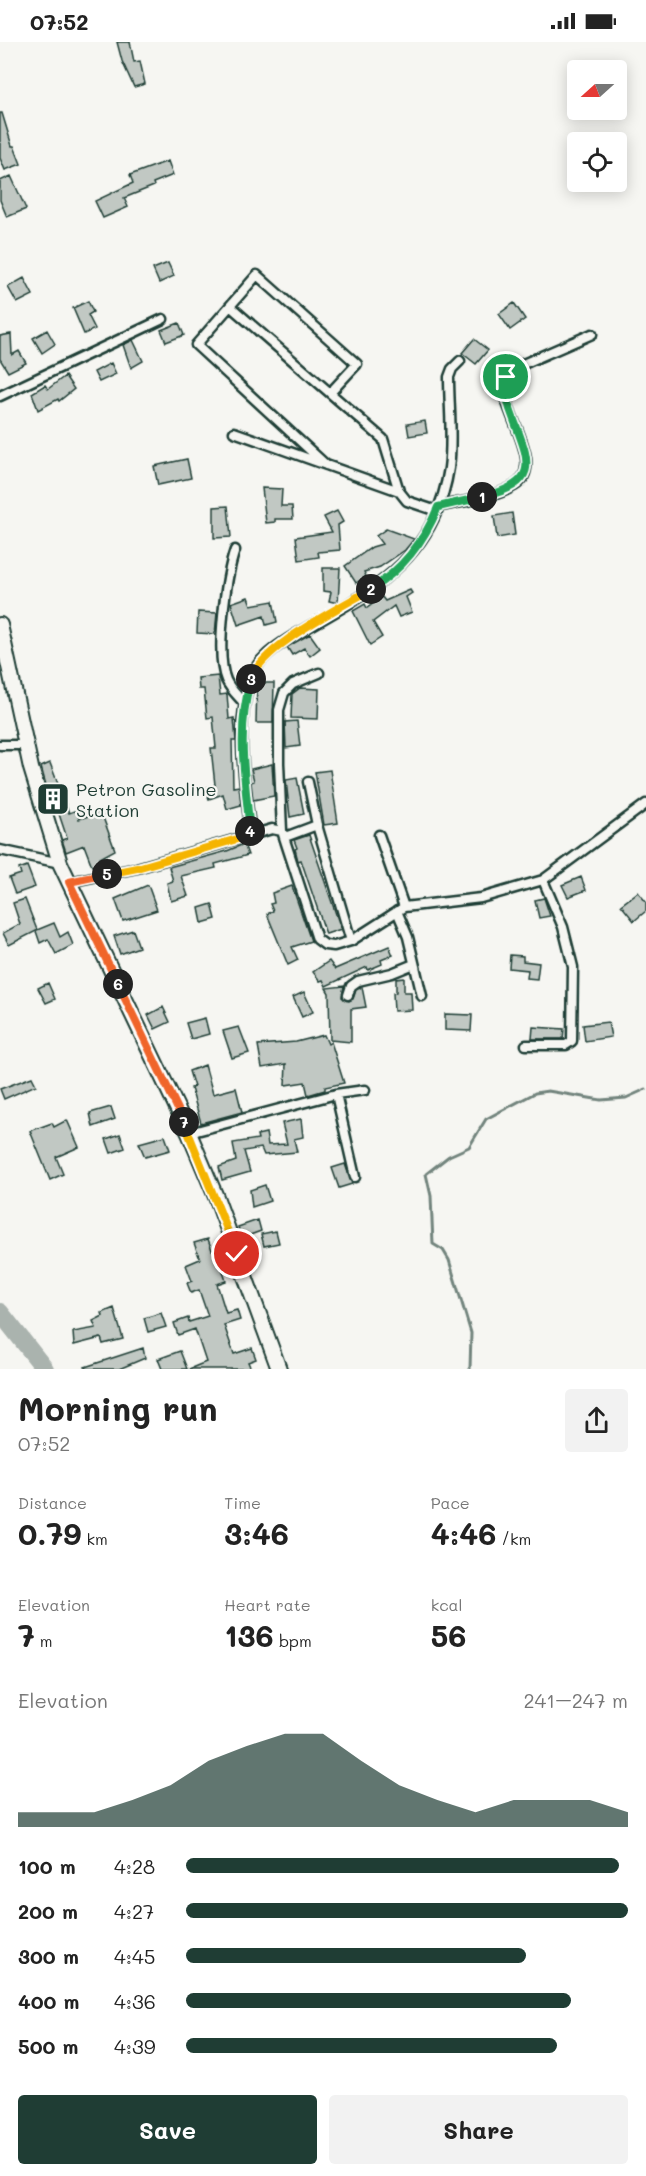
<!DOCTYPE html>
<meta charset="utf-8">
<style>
body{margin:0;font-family:Mali,sans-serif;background:#f2f2f2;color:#222;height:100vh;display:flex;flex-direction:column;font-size:22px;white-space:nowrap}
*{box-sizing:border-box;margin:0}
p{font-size:20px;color:#767676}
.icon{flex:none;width:33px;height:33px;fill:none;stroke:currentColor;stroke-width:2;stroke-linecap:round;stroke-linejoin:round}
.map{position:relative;height:1327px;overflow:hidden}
.details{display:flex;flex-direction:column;background:#fff;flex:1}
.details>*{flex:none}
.needle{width:39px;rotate:249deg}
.controls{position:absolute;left:567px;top:18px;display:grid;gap:12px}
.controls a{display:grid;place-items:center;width:60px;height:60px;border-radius:6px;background:#fff;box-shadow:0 3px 15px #0003;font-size:30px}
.pin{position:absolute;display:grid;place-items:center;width:51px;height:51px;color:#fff;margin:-26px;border:3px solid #fff;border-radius:50%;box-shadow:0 2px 6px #0007}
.km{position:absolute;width:30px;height:30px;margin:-15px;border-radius:50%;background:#222;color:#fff;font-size:16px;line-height:30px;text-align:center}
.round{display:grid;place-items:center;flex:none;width:63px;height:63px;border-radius:6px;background:#f2f2f2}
.head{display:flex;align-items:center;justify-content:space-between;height:102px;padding:0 18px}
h1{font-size:33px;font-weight:700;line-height:45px}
.stats{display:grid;grid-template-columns:repeat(3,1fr);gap:9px;height:102px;padding:6px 18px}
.stats div{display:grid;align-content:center}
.stats b{font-size:30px;font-weight:700}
.stats small{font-size:16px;font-weight:400}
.stats p{font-size:16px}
.chart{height:168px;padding:12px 18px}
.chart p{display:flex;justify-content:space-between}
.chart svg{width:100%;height:108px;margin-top:6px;fill:#1f3d34;opacity:.7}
.action{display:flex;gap:12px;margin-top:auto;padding:12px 18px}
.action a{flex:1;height:69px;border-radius:6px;background:#1f3d34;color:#fff;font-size:24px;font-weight:700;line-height:69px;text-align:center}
.action a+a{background:#f2f2f2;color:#222}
ul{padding:0 18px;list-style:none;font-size:20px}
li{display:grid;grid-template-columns:96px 72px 1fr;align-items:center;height:45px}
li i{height:15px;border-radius:8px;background:#1f3d34}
.status{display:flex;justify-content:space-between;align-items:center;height:42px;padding:0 30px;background:#fff;direction:ltr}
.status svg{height:16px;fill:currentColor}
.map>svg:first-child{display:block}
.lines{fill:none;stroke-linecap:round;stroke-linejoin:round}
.stream{stroke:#72847d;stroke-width:3}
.river{stroke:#aab3ae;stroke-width:18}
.building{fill:#c1c8c3;stroke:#1f3d34;stroke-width:1.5}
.street-casing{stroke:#1f3d34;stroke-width:13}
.primary-casing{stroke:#1f3d34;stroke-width:18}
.street{stroke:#f6f6f2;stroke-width:8}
.primary{stroke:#f6f6f2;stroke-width:14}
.split-1-casing{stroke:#fff;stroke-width:12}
.split-2-casing{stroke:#fff;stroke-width:12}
.split-3-casing{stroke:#fff;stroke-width:12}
.split-4-casing{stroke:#fff;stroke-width:12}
.split-5-casing{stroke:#fff;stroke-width:12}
.split-6-casing{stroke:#fff;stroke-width:12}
.split-7-casing{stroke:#fff;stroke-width:12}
.split-8-casing{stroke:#fff;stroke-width:12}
.split-1{stroke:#22a559;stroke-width:8}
.split-2{stroke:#22a559;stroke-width:8}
.split-3{stroke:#f5b400;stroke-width:8}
.split-4{stroke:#22a559;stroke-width:8}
.split-5{stroke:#f5b400;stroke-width:8}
.split-6{stroke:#f0652b;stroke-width:8}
.split-7{stroke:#f0652b;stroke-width:8}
.split-8{stroke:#f5b400;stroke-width:8}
.labels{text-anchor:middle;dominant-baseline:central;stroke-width:4.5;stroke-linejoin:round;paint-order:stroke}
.poi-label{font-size:18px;fill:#1f3d34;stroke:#f6f6f2;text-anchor:start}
</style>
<div class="status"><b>07:52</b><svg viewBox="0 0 49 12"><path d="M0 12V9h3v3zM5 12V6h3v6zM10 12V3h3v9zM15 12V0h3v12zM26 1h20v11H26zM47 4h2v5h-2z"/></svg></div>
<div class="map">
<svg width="646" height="1327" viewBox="0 0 646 1327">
<rect width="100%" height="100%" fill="#f6f6f2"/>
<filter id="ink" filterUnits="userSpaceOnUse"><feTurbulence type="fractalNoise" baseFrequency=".0167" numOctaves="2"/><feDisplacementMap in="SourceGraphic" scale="12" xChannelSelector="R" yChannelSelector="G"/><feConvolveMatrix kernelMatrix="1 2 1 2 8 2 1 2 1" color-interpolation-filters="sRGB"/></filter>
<g filter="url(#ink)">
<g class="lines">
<path class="stream" d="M470 1327 471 1291 449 1218 443 1208 433 1202 431 1154 426 1132 449 1114 469 1105 486 1077 535 1051 548 1049 601 1058 626 1056 646 1047"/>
<path class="river" d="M0 1270 45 1327"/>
</g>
<path class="building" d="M117 0H130L134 20 140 19 145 42 134 45 122 19Z
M0 71H2L12 104H14L21 122 5 128 0 116Z
M168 119 173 133 153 141 154 144 124 156 128 165 103 176 95 159 133 141 130 133Z
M11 134 26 167 7 175 0 158V139Z
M168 221 174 234 159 241 153 227Z
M24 236 33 253 17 261 8 245Z
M88 259 93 270 88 273 95 287 84 292 73 266Z
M514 261 525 277 510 288 499 272Z
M179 281 184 293 166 300 161 288Z
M47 288 55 302 42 311 33 296Z
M11 292 12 313 19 309 26 321 8 330 0 317V294Z
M474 297 488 308 476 322 462 311Z
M133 298 143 319 131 326 123 303Z
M111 321 116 332 99 340 94 330Z
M65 334 74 347 59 359 58 357 38 368 32 351 45 343 48 347Z
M425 379 427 391 409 394 407 382Z
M187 417 191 436 158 443 154 424Z
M262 446 282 447 281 464H292L293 477H275V480L266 481Z
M228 464 231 495 214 496V465Z
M337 469 343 480 338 483 340 508 318 510 319 515 299 518 296 495 332 490 324 475Z
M512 471 515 493 497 496 494 474Z
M386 487 414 497 405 508 380 525 364 530 366 534 356 541 345 524 372 505 382 502 376 494Z
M323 526H340L338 561 329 559 331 550 323 549Z
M410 548 412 551 406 555 412 570 399 575 394 564 373 580 382 595 370 603 353 569 365 562 367 566 382 555 385 559Z
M248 555 251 563 273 559 277 580 266 583 264 574 238 583 231 561Z
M198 570 217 571 215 592 197 591Z
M310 592 320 606 310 614 304 606 292 613 287 605Z
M218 634 220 653 227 652 229 677 234 676 236 699H232L233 745 239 744 241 763 227 767 223 752 209 757 205 746 215 743 211 706H216L213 675 207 676 204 647H199L198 636Z
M257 641H274L273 681H256Z
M300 646 319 647 318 677 291 676 292 652Z
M297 679 300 704 286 706 285 680Z
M50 721 69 771 77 768 79 777 101 770 115 808 100 816 103 821 92 824 84 803 66 810 62 798 67 796 56 763 52 765 41 725Z
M272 722 274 754 253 758 251 740 254 739 251 727Z
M330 728 338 781 324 783 315 730Z
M297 736 304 772 290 775 286 738Z
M309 793 341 887 326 892 301 818 298 819 295 807 297 806 294 798Z
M244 802 248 813 215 822 216 826 181 834 188 854 171 859 167 841 173 839 169 825 227 809Z
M27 824 35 845 15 852 9 836 21 832 19 827Z
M581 835 586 848 568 855 562 843Z
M148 843 157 868 123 879 115 857Z
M292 844 311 899 292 905 298 918 288 923 267 872 273 869 270 862 274 861 272 851Z
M638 850 646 860V869L634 879 621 863Z
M544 856 550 874 539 876 535 858Z
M25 857 37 888 54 881 60 895 68 890 73 903 56 912 48 897 40 901 36 889 9 903 3 891 20 882 13 861Z
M212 862 216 877 202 881 199 866Z
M133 888 139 905 120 912 114 894Z
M389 904 393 913 381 918 382 922 368 928 367 925 326 944 323 938 320 939 313 930 329 919 335 927Z
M510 913 523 914V919L539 921 537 937 527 936 528 928 509 926Z
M404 936V950H411L412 968 394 969 393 951 396 950V937Z
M48 941 55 957 46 961 38 946Z
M344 944 342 955 349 959 353 957 356 948 362 945 366 965 351 967V1000L330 998 329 951 326 946Z
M304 950 313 970 302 975 293 955Z
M163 965 170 980 155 987 148 973Z
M445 972 472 973 471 989 445 988Z
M205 976 209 992 191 997 186 981Z
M608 980 611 995 585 999 583 983Z
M239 985 249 1011 232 1016 223 989Z
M533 985 564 987 563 997H532Z
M324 993 328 1002 331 1000 344 1041 325 1045V1048L308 1053 305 1040 285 1043 286 1022 262 1026 258 1003 296 1000Z
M205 1023 213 1052 236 1046 242 1070 201 1081 191 1046 194 1045 189 1029Z
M32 1035 36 1043 4 1057 0 1047Z
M111 1065 115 1077 93 1085 90 1071Z
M301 1077 303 1095 294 1097 297 1110 264 1113 261 1106 244 1109 250 1130 222 1138 219 1125 236 1119 233 1101 258 1097 257 1093 266 1091 268 1103 287 1102 282 1081Z
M67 1078 79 1105 56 1115 63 1132 50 1138 30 1089 52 1081 54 1085Z
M120 1092 125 1106 111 1111 106 1097Z
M165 1094 170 1108 145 1115 139 1101Z
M345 1122 352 1142 339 1146 332 1126Z
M265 1143 270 1159 252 1165 250 1148Z
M258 1178 261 1189 242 1196 238 1185Z
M276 1189 279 1201 264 1204 261 1192Z
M208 1197 212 1208 216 1207 226 1239 217 1242 226 1271 237 1268 240 1278 224 1283 234 1312 252 1306 256 1317 248 1320 251 1327H189L206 1320 195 1287 178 1293 174 1281 188 1276 189 1280 208 1274 199 1248 191 1251 187 1241 192 1239 186 1223 200 1217 194 1201Z
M114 1266 123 1297 103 1302 101 1296 74 1303 73 1290 96 1286 93 1279 103 1274 102 1271Z
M161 1271 166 1285 148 1290 144 1276Z
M143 1306 145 1316 119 1327H86L85 1325Z
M180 1309 187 1327H162L158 1317Z"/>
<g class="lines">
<g class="street-casing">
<path id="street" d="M230 264 383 397 399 449
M0 354 163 277
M234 390 399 449 407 459 437 469
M326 423 196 303 257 233 357 322 330 351
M438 465C462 459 492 457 514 444 548 424 501 370 504 341 505 335 510 331 514 326L592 292
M235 508C226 534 215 613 226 638 230 647 238 654 244 661
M319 631 293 642 284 651 279 668V721L282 789 317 897 325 903 334 904 351 899 404 865 481 856 543 838 646 762
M0 703H25
M308 740 317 783 351 899
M251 793C245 740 233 681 253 631 262 610 293 594 312 583 381 544 436 511 449 426 453 397 449 365 449 335L452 327 460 319
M379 793 404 865
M285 795 317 783
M0 808 60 821
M69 840 137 826 272 787 282 789
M397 869 408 895 422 954
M348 953 351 944 358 939 392 931 414 922
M526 1003H566L572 999 573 925 563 885 543 838
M336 1052 355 1135
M189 1091 336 1052 365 1048"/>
</g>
<g class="primary-casing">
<path id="primary" d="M0 583 31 726 60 821 189 1091 216 1155 279 1327"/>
</g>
<use href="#street" class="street"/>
<use href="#primary" class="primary"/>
</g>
</g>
<g class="lines" filter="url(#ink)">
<g class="split-1-casing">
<path id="split-1" d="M482 455C546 440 527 416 510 367 507 355 503 347 506 335"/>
</g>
<g class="split-2-casing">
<path id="split-2" d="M371 547C403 527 424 500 438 465L482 455"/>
</g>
<g class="split-3-casing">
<path id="split-3" d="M251 637C262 604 340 566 371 547"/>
</g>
<g class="split-4-casing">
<path id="split-4" d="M250 789C245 738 236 687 251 637"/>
</g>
<g class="split-5-casing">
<path id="split-5" d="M107 832 137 826 251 793 250 789"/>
</g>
<g class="split-6-casing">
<path id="split-6" d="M107 832 69 840 118 942"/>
</g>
<g class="split-7-casing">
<path id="split-7" d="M118 942 184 1080"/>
</g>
<g class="split-8-casing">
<path id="split-8" d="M184 1080 237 1212"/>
</g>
<use href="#split-1" class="split-1"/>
<use href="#split-2" class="split-2"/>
<use href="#split-3" class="split-3"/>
<use href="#split-4" class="split-4"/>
<use href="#split-5" class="split-5"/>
<use href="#split-6" class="split-6"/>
<use href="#split-7" class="split-7"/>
<use href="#split-8" class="split-8"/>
</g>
<defs>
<g id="building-square" transform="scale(1.725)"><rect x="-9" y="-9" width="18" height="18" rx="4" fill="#1f3d34" stroke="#f6f6f2"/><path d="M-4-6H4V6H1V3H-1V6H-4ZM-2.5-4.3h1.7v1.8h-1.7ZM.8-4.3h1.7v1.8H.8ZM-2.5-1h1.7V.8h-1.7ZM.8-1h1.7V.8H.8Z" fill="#fff"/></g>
</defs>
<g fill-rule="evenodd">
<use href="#building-square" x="53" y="757"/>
</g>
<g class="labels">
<g class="poi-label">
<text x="76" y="747">Petron Gasoline<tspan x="76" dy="21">Station</tspan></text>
</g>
</g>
</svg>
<div class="controls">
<a><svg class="needle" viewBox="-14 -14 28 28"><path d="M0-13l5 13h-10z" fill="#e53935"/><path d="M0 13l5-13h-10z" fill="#767676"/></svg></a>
<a><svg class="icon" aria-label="locate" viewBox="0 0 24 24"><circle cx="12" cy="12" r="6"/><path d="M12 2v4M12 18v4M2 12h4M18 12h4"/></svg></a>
</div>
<div class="pin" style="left:506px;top:335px;background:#1e9e55"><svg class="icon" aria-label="arrive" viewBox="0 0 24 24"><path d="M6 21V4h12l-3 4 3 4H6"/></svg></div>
<div class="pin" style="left:237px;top:1212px;background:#d93025"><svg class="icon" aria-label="check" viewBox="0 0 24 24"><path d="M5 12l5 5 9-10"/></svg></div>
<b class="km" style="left:482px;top:455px">1</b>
<b class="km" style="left:371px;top:547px">2</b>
<b class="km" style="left:251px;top:637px">3</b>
<b class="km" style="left:250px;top:789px">4</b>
<b class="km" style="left:107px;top:832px">5</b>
<b class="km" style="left:118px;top:942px">6</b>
<b class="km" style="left:184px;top:1080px">7</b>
</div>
<section class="details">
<div class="head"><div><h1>Morning run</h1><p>07:52</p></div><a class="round"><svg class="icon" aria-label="share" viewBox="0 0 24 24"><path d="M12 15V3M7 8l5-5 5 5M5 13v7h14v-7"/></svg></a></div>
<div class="stats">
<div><p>Distance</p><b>0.79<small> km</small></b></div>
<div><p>Time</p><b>3:46</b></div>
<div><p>Pace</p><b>4:46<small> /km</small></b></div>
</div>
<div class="stats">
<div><p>Elevation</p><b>7<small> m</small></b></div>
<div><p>Heart rate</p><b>136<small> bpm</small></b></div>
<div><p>kcal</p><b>56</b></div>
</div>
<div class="chart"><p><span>Elevation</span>241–247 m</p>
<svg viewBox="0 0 160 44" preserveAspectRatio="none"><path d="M0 44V38L10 38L20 38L30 33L40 27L50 17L60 11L70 6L80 6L90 17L100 27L110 33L120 38L130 33L140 33L150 33L160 38V44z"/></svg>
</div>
<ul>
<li><b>100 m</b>4:28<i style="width:98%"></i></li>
<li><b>200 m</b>4:27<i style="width:100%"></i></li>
<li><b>300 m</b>4:45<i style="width:77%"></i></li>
<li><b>400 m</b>4:36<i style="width:87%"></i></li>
<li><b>500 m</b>4:39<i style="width:84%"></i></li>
</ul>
<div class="action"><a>Save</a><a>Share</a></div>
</section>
